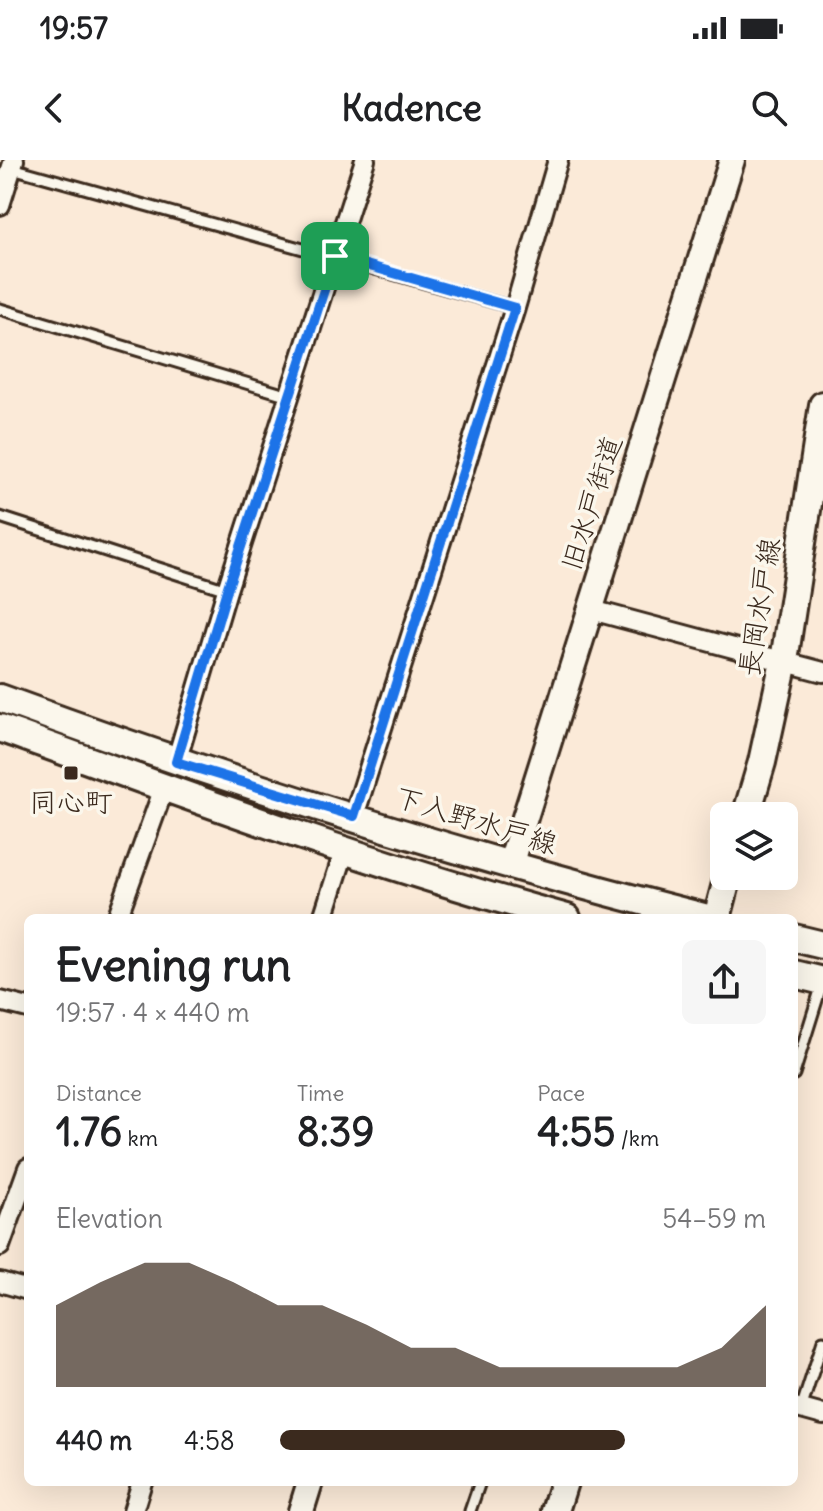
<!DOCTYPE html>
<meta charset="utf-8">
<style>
body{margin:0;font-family:Delius,"Klee One",sans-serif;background:#f6f6f6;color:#202124;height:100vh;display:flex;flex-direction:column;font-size:30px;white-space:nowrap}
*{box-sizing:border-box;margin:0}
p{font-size:26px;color:#757577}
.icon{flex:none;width:44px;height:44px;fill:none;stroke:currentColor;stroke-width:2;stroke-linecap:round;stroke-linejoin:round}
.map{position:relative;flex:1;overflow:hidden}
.details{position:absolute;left:24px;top:754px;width:774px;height:572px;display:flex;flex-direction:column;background:#fff;border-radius:12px;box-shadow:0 8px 32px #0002}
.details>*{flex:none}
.buttons{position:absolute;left:710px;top:642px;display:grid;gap:16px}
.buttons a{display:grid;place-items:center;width:88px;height:88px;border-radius:12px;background:#fff;box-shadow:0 8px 32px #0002;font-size:40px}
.pin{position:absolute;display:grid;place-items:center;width:68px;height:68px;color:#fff;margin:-34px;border-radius:16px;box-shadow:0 4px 12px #0006}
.round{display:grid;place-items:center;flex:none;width:84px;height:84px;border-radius:12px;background:#f6f6f6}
.summary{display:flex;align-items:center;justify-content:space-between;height:136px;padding:0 32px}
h1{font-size:44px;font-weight:700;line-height:60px}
.stats{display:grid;grid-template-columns:repeat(3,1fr);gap:12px;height:136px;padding:8px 32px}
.stats div{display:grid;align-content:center}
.stats b{font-size:40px;font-weight:700}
.stats small{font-size:22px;font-weight:400}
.stats p{font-size:22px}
.chart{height:224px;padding:16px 32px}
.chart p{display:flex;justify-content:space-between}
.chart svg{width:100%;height:144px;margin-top:8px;fill:#3b2a1e;opacity:.7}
ul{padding:0 32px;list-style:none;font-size:26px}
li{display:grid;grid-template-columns:128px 96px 1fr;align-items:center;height:60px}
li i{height:20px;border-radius:10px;background:#3b2a1e}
.status{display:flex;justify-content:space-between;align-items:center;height:56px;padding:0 40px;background:#fff;direction:ltr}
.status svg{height:22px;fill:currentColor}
header{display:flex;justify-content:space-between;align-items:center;height:104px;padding:0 32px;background:#fff;font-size:36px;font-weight:700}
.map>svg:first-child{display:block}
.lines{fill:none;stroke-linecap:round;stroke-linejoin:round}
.service-casing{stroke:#3b2a1e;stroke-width:15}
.minor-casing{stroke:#3b2a1e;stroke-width:24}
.tertiary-casing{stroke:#3b2a1e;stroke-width:30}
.secondary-casing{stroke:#3b2a1e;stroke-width:32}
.service{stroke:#fbf7ec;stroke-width:9}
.minor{stroke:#fbf7ec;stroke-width:18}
.tertiary{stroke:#fbf7ec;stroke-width:24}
.secondary{stroke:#fbf7ec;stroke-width:26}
.route-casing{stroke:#fff;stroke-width:16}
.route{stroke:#1a73e8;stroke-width:10}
.poi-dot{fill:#3b2a1e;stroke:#fbf7ec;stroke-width:3}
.labels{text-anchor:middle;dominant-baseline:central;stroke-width:7;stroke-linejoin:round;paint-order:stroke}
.street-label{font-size:28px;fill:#3b2a1e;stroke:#fbf7ec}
.poi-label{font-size:28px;fill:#3b2a1e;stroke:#fbf7ec}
</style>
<div class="status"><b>19:57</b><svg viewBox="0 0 49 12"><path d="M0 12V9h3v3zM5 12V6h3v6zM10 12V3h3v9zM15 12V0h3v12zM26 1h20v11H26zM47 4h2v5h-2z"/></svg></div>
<header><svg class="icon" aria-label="back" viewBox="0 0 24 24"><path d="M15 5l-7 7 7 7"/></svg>Kadence<svg class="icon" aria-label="search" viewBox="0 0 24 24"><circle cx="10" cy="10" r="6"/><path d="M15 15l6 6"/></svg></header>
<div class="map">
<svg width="823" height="1351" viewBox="0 0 823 1351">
<rect width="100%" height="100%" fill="#fbead8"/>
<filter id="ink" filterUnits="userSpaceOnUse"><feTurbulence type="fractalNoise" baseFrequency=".0125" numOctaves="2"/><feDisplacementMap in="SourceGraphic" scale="16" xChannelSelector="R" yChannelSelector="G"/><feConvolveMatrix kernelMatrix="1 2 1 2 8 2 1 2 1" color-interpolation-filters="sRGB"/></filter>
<g filter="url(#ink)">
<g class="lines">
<g class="service-casing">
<path id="service" d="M12 8 515 148
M0 149 289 236
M0 357 227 430
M794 914 822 824
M801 1249 823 1181
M470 1351 480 1322"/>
</g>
<g class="minor-casing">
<path id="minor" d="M0 45 14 0
M588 449 823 512
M176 602 227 430 365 0
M354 656 515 148 558 0
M117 758 164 628
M323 758 345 689
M0 841 28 848
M0 1086 28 1008
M0 1122 28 1130
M794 1247 823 1255
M133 1351 142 1322"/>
</g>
<g class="tertiary-casing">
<path id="tertiary" d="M510 705 732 0
M301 1351 310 1322"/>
</g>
<g class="secondary-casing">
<path id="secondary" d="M0 538C232 623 468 698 708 758
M0 568C187 636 375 706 567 758
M746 656 762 602 784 501 823 245
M717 758 728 716
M794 778 823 785
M794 814 823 821
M555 1351 564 1322"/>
</g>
<use href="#service" class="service"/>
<use href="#minor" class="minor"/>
<use href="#tertiary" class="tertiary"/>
<use href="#secondary" class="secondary"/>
</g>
</g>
<g class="lines" filter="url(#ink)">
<g class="route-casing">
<path id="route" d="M335 96 515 148 354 656 176 602 227 430Z"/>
</g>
<use href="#route" class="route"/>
</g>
<rect class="poi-dot" x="63" y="605" width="16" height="16" rx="4"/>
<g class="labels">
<g class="street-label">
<text transform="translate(591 343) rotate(-72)">旧水戸街道</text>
<text transform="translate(759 447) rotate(-81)">長岡水戸線</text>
<text transform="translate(476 660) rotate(17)">下入野水戸線</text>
</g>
<g class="poi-label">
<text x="71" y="642">同心町</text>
</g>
</g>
</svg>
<div class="buttons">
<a><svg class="icon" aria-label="layers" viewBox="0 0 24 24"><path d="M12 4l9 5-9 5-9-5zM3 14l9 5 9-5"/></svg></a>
</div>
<div class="pin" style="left:335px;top:96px;background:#1e9e55"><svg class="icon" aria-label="arrive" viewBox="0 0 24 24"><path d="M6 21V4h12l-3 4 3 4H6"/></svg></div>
<section class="details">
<div class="summary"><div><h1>Evening run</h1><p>19:57 · 4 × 440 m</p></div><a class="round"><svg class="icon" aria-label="share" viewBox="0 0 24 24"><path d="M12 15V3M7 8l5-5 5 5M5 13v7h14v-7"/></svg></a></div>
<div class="stats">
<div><p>Distance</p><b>1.76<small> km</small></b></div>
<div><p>Time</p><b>8:39</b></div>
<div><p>Pace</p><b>4:55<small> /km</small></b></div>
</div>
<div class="chart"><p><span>Elevation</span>54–59 m</p>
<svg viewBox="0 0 160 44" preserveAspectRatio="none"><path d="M0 44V19L10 12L20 6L30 6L40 12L50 19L60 19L70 25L80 32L90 32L100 38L110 38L120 38L130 38L140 38L150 32L160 19V44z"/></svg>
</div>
<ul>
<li><b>440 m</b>4:58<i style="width:71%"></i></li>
</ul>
</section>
</div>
